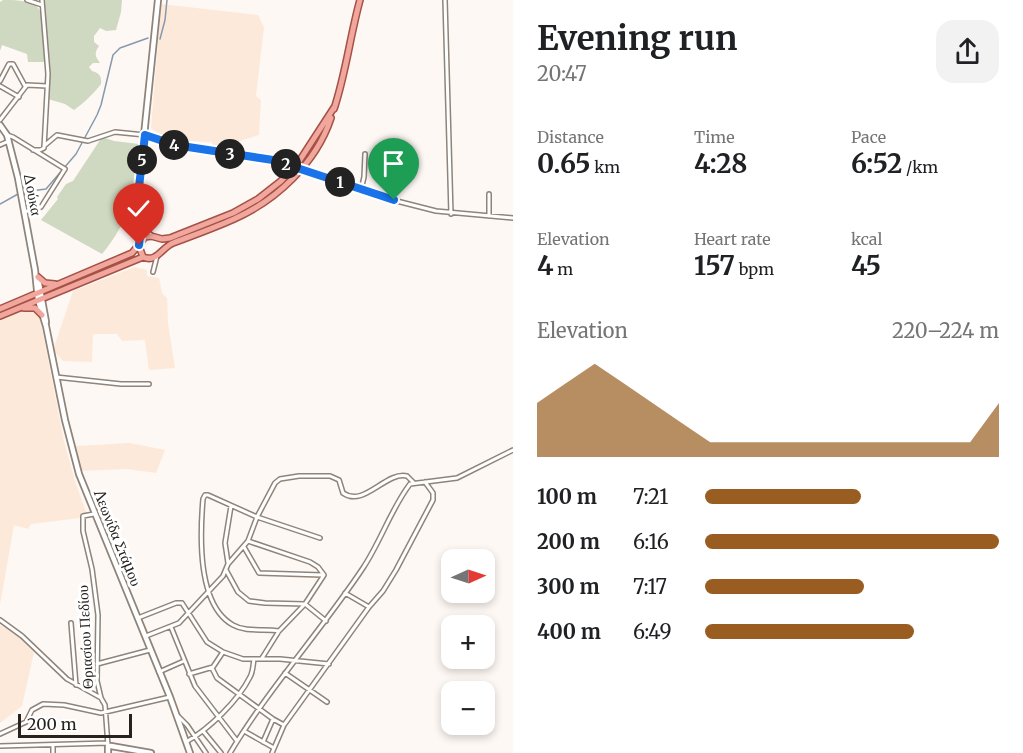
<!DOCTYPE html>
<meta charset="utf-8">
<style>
body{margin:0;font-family:Merriweather,serif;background:#f2f2f2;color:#202124;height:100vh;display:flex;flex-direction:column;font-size:22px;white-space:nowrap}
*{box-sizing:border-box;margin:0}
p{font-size:20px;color:#757577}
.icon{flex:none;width:33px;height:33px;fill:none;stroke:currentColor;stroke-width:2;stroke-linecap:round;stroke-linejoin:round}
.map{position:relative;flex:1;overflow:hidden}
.details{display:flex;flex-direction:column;background:#fff;width:510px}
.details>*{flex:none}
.needle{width:39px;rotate:87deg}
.fabs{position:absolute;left:441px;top:549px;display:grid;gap:12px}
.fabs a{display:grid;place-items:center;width:54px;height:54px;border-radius:12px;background:#fff;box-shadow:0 3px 9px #0003;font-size:30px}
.scale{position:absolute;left:18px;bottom:15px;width:114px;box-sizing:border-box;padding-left:6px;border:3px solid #27221e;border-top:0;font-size:16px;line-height:21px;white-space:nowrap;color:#27221e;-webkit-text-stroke:4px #fff;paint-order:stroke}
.pin{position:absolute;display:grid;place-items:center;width:51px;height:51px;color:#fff;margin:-62px -26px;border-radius:50% 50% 50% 0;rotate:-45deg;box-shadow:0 0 6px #0007}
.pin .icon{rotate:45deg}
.km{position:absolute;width:30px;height:30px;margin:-15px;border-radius:50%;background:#222;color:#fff;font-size:16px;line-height:30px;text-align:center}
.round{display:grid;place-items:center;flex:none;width:63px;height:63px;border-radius:18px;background:#f2f2f2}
.summary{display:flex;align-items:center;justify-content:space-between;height:102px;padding:0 24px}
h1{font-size:33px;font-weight:700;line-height:45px}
.figures{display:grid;grid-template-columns:repeat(3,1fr);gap:9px;height:102px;padding:6px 24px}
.figures div{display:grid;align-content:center}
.figures b{font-size:26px;font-weight:700}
.figures small{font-size:16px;font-weight:400}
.figures p{font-size:16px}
.chart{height:168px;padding:12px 24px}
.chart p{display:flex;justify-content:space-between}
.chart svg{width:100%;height:108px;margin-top:6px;fill:#9a5d21;opacity:.7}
ul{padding:0 24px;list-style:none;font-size:20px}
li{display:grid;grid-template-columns:96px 72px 1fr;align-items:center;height:45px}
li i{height:15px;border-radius:8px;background:#9a5d21}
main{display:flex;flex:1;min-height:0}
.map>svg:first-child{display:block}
.built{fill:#fde9d9}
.green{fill:#cfd8c0}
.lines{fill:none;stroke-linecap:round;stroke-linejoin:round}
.stream{stroke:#8799ac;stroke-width:1.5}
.minor-casing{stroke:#8f847a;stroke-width:6}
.tertiary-casing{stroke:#8f847a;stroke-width:8}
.secondary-casing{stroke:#8f847a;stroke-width:8}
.primary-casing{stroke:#a45246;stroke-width:8}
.minor{stroke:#fff;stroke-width:3}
.tertiary{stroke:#fff;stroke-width:4.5}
.secondary{stroke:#fff;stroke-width:4.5}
.primary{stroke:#f1a79d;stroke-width:5}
.minor-bridge-casing{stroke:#8f847a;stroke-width:6;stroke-linecap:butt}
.minor-bridge{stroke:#fff;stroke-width:3}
.route-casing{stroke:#fff;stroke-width:12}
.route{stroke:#1a73e8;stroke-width:8}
.labels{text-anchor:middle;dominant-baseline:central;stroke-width:6;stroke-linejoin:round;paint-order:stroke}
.street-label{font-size:15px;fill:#27221e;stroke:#fff}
</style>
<main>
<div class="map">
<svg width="513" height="753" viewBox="0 0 513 753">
<rect width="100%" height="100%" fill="#fef8f4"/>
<path class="built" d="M161 4 258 15 264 27 256 96 261 100 259 135 216 148 211 142 166 140 151 128Z
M135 267 147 270V276L159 278 162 293 167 298 168 323 175 368 149 370 145 340 122 341 117 334H93L92 362 63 361 53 350 73 291Z
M37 303 64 441 75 481 88 517 31 524 28 529 14 525 0 605V320Z
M130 443 165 450 156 473 127 469 81 471 75 446Z
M0 625 16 634 34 652 22 706 0 723Z"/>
<path class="green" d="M3 0C13 0 27 0 36 6 46 13 44 50 45 62H28L27 54 2 45 0 51V2Z
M44 0H122L121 12 116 30 106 31 100 28 94 36V42L99 46C94 53 95 56 100 63H93L89 67 92 71C99 73 102 76 101 84 93 94 85 102 74 110L65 104 48 99 50 67Z
M102 137 114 141 139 144C133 190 133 217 102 254L41 220 58 199 57 197 66 184 73 181Z"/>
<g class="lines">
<path class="stream" d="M160 39 165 20 167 0
M23 192 46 189 76 154 97 115 101 105 113 55 120 48 148 38
M0 204 18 194"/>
<g class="minor-casing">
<path id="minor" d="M27 0 42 5
M445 0 451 214
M0 81 9 64H13L25 86
M0 86 19 97
M0 120 27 85 47 86
M7 135 13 137 65 169 41 207 24 212
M0 145 9 141
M44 146 57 135 88 141 115 132 145 135 175 145 282 163
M33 150H40L44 148 48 74 42 0
M313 172 377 196 436 211 513 218
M361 190 364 177 365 154
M394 200 397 182V144
M489 216V194
M153 272 157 256
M56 377 121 384H149
M94 514 83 516V531L92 569 98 615 97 681 101 698
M248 541 310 562 318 567 324 575 305 604 279 631 262 658
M244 547 259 573 322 575
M228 563 225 543 231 506
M226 570 238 592 249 601 265 603 305 604 326 621
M345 593 369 607
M138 618 176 603H182L207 642 223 652 243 659H280L329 664
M0 620 22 636 67 679 101 698 105 705 108 746
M71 623 76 685
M171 627 195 686 237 741
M279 631C265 628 247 633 233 625 197 605 200 534 203 499L205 495H208L257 517 320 538
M146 636 179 623 223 576 228 564 248 541 257 517 275 483 280 479 299 476H330L339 480 343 493C364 508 386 471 407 476L413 482
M97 664 150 650
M212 668 217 678 273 719 284 725
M159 672 184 661
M285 673 327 702
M189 674 213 667 223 652
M178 716 187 725 206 753
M203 731 221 753
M244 731 274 748
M0 734 26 722 32 710 43 704 64 705 101 713 170 697
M186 742C209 729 238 701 250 677 253 672 253 665 254 659
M263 742 273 719
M53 745V753
M0 746 108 743
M230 753C269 688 321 631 363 568 381 541 391 509 410 484L457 478 513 450
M272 753 284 725 369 607 383 591 396 570 433 500V493L425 482"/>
</g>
<g class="tertiary-casing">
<path id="tertiary" d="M138 224 151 236
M139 243 136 213 158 0"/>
</g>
<g class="secondary-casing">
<path id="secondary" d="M0 125 7 135 18 178 35 270 38 300 46 326 65 420 79 474 170 697 190 753
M38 278 46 322
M108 753V746H111L151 753"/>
</g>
<g class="primary-casing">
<path id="primary" d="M334 109C346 73 350 36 360 0
M139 246 143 257C157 263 161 248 173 243 194 235 214 228 234 219 277 200 316 163 331 118
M38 277 45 283 55 284
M24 308H35L42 315
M0 309 132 253 145 237 151 236 162 239 170 238 233 213 258 199 281 181 300 160 335 106
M0 316 143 257"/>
</g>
<use href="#minor" class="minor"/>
<use href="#tertiary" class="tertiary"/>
<use href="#secondary" class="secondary"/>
<use href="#primary" class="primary"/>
<g class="minor-bridge-casing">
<path id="minor-bridge" d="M282 163 313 172"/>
</g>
<use href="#minor-bridge" class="minor-bridge"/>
</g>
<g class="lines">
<g class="route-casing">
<path id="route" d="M139 245 140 236 136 213 145 135 175 145 273 160 394 200"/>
</g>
<use href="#route" class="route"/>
</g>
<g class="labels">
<g class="street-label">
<text transform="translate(33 194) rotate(79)">Δούκα</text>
<text transform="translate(118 538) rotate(68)">Λεωνίδα Στάμου</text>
<text transform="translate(85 637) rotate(-93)">Θριασίου Πεδίου</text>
</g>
</g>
</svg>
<div class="fabs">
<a><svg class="needle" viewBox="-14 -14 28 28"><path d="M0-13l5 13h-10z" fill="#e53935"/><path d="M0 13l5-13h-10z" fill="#757577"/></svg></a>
<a>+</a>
<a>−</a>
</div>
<div class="scale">200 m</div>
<div class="pin" style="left:394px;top:200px;background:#1e9e55"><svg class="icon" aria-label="arrive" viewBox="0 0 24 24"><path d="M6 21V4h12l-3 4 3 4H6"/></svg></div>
<div class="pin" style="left:139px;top:245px;background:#d93025"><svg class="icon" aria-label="check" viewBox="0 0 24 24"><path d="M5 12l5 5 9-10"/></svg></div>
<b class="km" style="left:340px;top:182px">1</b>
<b class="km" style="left:286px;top:164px">2</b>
<b class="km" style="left:230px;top:154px">3</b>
<b class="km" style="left:174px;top:145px">4</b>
<b class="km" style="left:142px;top:160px">5</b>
</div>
<section class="details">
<div class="summary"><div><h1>Evening run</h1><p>20:47</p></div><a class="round"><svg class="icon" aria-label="share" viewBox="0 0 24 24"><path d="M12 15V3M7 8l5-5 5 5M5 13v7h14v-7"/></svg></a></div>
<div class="figures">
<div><p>Distance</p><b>0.65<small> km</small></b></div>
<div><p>Time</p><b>4:28</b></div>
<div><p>Pace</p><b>6:52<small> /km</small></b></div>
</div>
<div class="figures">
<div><p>Elevation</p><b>4<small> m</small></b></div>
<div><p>Heart rate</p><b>157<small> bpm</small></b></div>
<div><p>kcal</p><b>45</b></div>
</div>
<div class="chart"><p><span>Elevation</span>220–224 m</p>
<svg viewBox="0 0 160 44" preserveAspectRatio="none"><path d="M0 44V22L10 14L20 6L30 14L40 22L50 30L60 38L70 38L80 38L90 38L100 38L110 38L120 38L130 38L140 38L150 38L160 22V44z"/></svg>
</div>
<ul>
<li><b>100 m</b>7:21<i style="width:53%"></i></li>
<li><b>200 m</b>6:16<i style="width:100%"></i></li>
<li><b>300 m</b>7:17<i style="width:54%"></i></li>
<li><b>400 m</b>6:49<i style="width:71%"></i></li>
</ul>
</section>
</main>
